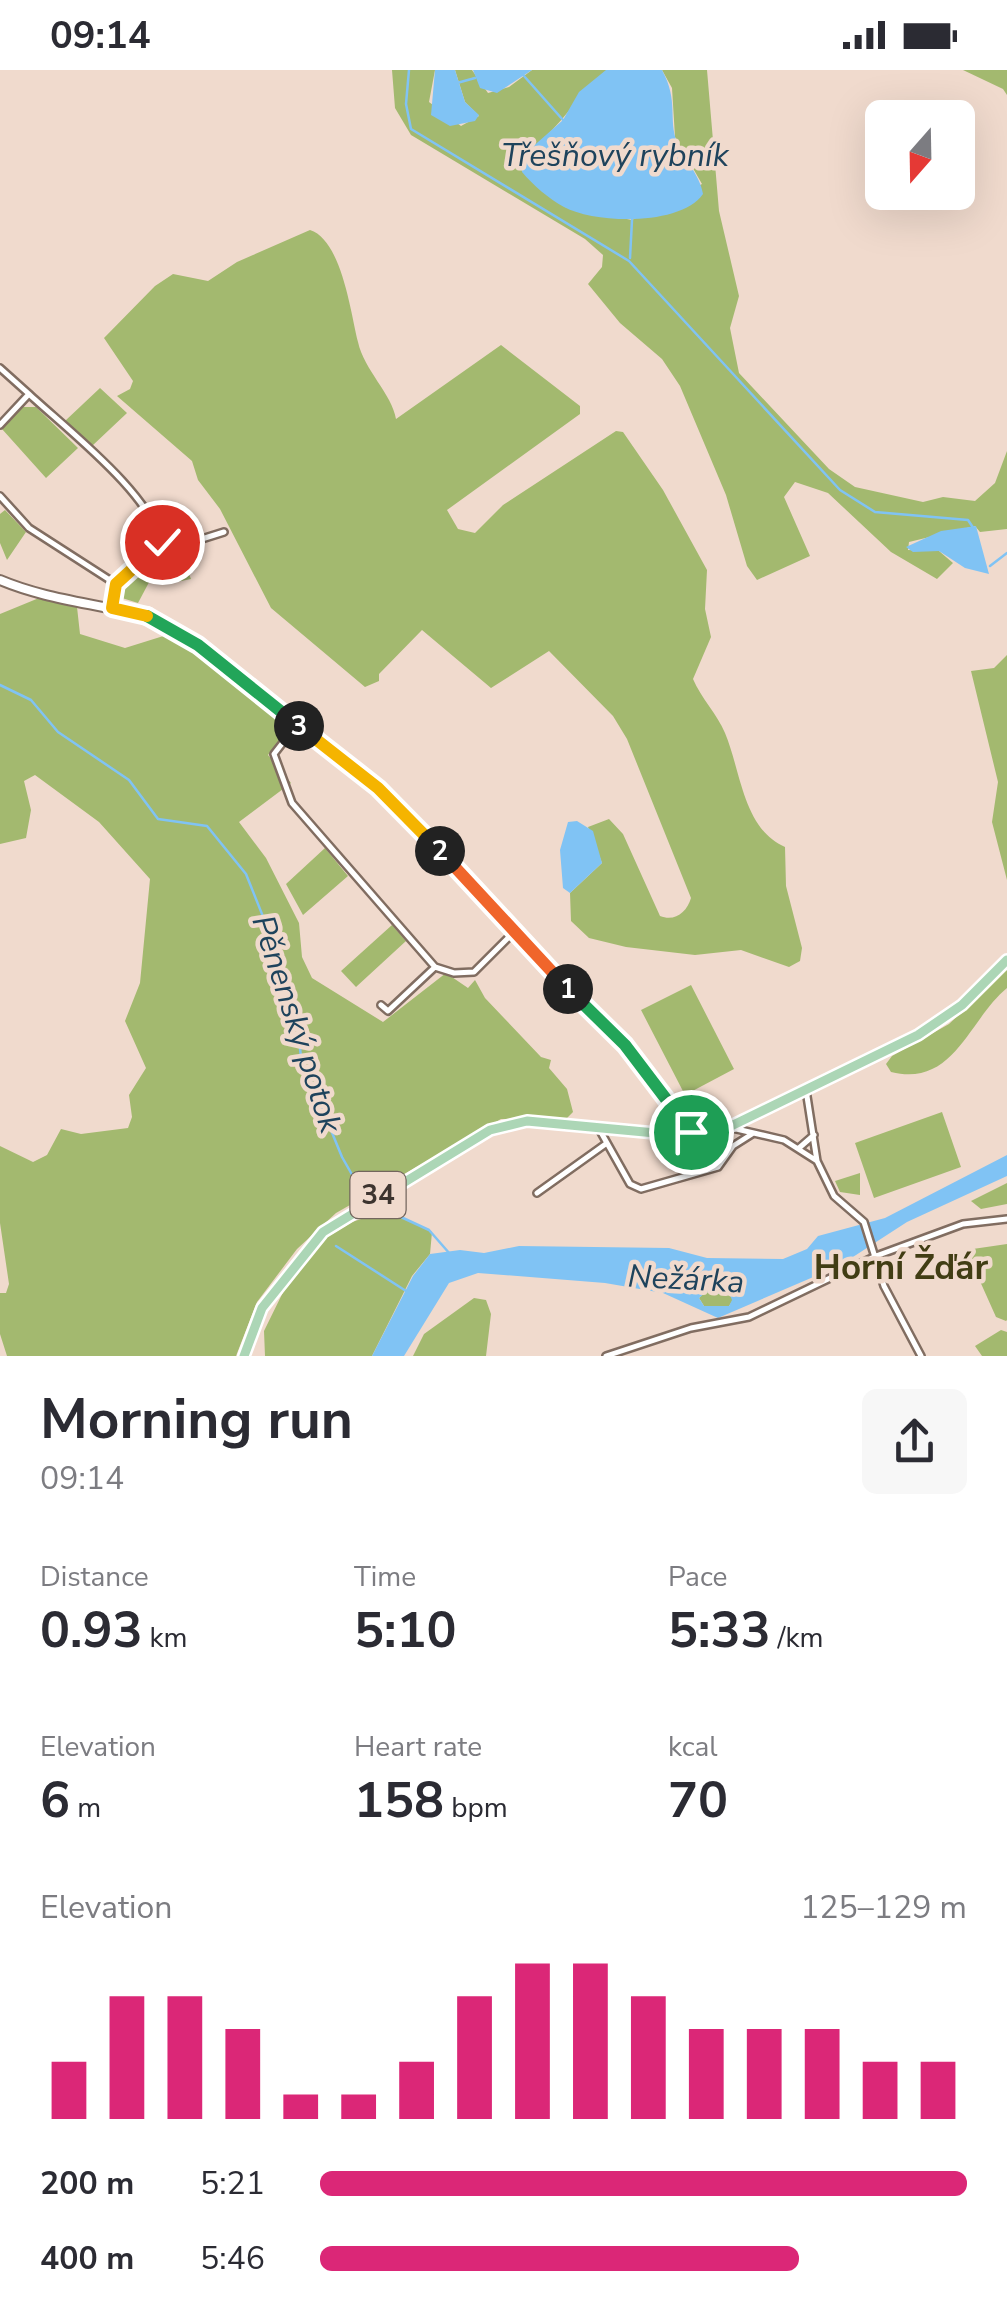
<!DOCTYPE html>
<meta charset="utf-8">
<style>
body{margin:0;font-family:"Nunito Sans",sans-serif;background:#f7f7f7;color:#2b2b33;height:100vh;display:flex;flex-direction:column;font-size:38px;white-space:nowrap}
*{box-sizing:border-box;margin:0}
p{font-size:32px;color:#7c7c81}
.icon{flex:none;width:55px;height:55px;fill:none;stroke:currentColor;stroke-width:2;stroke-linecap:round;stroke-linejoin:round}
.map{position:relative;height:1286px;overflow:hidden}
.sheet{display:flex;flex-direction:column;background:#fff;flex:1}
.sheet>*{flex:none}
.needle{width:65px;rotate:200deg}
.buttons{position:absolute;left:865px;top:30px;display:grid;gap:20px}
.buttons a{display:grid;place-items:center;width:110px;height:110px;border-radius:15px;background:#fff;box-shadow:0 10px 40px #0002;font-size:50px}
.pin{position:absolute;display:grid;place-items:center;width:85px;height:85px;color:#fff;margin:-42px;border:5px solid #fff;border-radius:50%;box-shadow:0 2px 10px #0007}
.km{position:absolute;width:50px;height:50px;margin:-25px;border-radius:50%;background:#222;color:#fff;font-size:28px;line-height:50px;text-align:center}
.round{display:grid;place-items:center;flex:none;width:105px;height:105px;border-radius:15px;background:#f7f7f7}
.summary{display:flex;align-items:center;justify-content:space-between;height:170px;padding:0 40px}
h1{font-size:55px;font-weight:700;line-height:75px}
.figures{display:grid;grid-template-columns:repeat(3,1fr);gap:15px;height:170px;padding:10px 40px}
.figures div{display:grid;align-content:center}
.figures b{font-size:50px;font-weight:700}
.figures small{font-size:28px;font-weight:400}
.figures p{font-size:28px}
.chart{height:280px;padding:20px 40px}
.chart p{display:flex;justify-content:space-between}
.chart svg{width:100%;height:180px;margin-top:10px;stroke:#db2777;stroke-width:6}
ul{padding:0 40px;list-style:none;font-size:32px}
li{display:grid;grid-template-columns:160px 120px 1fr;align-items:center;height:75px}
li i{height:25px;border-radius:12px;background:#db2777}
.status{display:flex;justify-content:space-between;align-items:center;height:70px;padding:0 50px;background:#fff;direction:ltr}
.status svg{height:28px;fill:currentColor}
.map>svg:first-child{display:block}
.green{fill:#a3b96f}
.water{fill:#80c3f4;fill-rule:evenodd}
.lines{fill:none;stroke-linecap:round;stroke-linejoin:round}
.stream{stroke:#80c3f4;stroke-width:2.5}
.street-casing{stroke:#816d61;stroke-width:10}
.secondary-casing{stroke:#816d61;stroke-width:12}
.primary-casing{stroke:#fff;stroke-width:14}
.street{stroke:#fff;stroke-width:5}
.secondary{stroke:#fff;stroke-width:8}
.primary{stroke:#acd6b6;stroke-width:9}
.split-1-casing{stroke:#fff;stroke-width:20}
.split-2-casing{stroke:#fff;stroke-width:20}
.split-3-casing{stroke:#fff;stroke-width:20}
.split-4-casing{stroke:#fff;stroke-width:20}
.split-5-casing{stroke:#fff;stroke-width:20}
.split-1{stroke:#22a559;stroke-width:12}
.split-2{stroke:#f0652b;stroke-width:12}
.split-3{stroke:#f5b400;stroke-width:12}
.split-4{stroke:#22a559;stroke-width:12}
.split-5{stroke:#f5b400;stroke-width:12}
.labels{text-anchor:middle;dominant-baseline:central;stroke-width:9;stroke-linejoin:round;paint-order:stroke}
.shield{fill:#f0dacd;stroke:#73665e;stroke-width:2.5}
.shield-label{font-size:28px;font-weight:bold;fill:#3d342f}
.water-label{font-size:32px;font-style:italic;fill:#1e435c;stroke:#f0dacd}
.quarter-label{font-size:35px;font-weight:bold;fill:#413d14;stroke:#f0dacd}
</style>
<div class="status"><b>09:14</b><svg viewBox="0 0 49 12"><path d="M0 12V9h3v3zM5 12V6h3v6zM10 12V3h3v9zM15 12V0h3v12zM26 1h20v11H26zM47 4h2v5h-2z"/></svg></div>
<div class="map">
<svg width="1007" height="1286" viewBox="0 0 1007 1286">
<rect width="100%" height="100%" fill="#f0dacd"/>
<path class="green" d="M392 0H435L429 32 461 56 479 46 465 32 455 0H472L488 23 509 17 532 0H607C580 22 571 42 548 64L565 137 632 150 702 114 675 67 672 18 662 0H707L719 141 739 226 730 258 739 303 829 399 855 417 923 432 943 427 975 431 995 413 1007 381V459L980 462 975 456 909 472 908 480 939 481 953 493 937 509 891 482 828 423 795 412 784 427 810 486 757 510 747 496 726 425 680 316 662 289 620 253 588 214 602 197 603 185 585 169 411 65 395 38Z
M963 0H1007V25L1003 19Z
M310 160C342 170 351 245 358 272 364 300 392 324 396 349L501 275 580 336V344L447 440 458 459 475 463 503 435 616 361 623 362 663 420 707 500 705 539 711 567 693 609C701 628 717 644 725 663 741 701 743 759 785 777L786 816 802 878 800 891 789 897 741 880 695 885 626 877 589 868 571 851 570 823 602 793 588 757 609 749 623 764 660 846C675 852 687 842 691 828L627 669 613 646 549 581 491 618 422 560 379 604V611L365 617 271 538 220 439 198 410 192 391 117 326 130 319 133 311 104 268 155 216 173 204 208 211 237 192Z
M100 318 127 343 92 376 65 351Z
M23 337H36L78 378 46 408 2 359Z
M5 440 26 462 7 490 0 473V444Z
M180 482 191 509 176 512 155 501 138 533 122 528 124 515 156 489Z
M39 528 77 537 80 564 125 578 173 563 291 655 268 685 291 713 239 752 266 788 299 853 302 887 312 908 383 952 446 903 468 918 475 910 485 928 541 987 551 990 549 998 567 1019 573 1042 566 1049H501L336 1143 297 1179 257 1232 236 1286H7L0 1264V1223H6L9 1214 0 1153V1076L33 1092 47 1085 61 1059 81 1064 128 1058 132 1047 129 1025 146 998 125 951 140 913 150 809 99 752 35 705 24 711 31 740 26 768 0 774V544Z
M1007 585V810L992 752 998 712 971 601 994 598Z
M325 778 348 806 303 845 286 814Z
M392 855 406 871 356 917 341 901Z
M1007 899V918C969 949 954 1018 891 1002L886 994 892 986 949 954Z
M691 915 734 999 685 1025 641 940Z
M942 1042 961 1097 874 1128 855 1073Z
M860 1103V1125L840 1122 835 1111Z
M1007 1113V1134L981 1139 971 1131Z
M388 1140 432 1162 430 1184 412 1206 372 1286H265L264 1261 291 1206 324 1169 352 1152Z
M1007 1174V1250L1006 1251 996 1247 966 1180Z
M705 1222 731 1225 733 1230 729 1236H704L699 1228Z
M474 1228 486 1230 491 1244 486 1286H413L424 1264Z
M1001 1260 1007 1262V1286H982L975 1276Z"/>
<path class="water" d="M435 0H455L465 32 479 45 475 51 450 56 431 45Z
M473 0H532L497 23 480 18Z
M606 0H662C679 31 668 50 677 72 684 89 700 105 703 124 681 156 596 154 564 137 549 129 533 115 522 102L521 87 563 50 579 22Z
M976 456 989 504 965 498 939 481 913 482 906 477 941 461Z
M577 751 593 761 602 793 570 823 563 818 560 780 568 752Z
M1007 1085V1106L907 1152 839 1196 718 1248 663 1223 605 1213 478 1203 449 1213 404 1286H372L413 1206 430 1184 460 1180 484 1183 519 1176 669 1178 707 1188 783 1189 807 1179 818 1166 885 1148ZM706 1222 730 1225 732 1230 729 1236H704L699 1228Z"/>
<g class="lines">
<path class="stream" d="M409 0 406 34 411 59 629 191 840 420 875 442 968 450 974 459
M524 6 563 50
M457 13 475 8
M630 188 632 150
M990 496 1007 483
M0 615 31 630 58 662 129 710 158 749 207 756 246 804 294 924 301 987 342 1087 367 1131
M375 1135 429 1160 450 1184
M336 1176 406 1221"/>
<g class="street-casing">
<path id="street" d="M0 298 29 324
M0 355 29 324C64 357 158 429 161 477
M0 426 29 458 116 514
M112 538 116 514 161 477 170 479 224 462
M295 657 274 684 292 733 435 897 454 903 474 902 512 864
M381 935 388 941 435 897
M806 1020 817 1091
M598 1057 630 1114 641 1119 718 1097 733 1076 752 1064
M732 1058 784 1070 817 1091 834 1126 864 1152 884 1216 921 1286
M799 1078 814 1065
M537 1123 607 1073
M606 1286 691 1258 749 1247 876 1186 963 1154 1007 1149"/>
</g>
<g class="secondary-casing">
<path id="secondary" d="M0 510C54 533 113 534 168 554L413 750 512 863 625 975 691 1063"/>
</g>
<g class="primary-casing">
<path id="primary" d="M244 1286 262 1238 323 1162 490 1060 527 1051 666 1064 729 1057 918 965 962 935 1007 890"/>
</g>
<use href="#street" class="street"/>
<use href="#secondary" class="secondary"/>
<use href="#primary" class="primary"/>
</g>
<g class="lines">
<g class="split-1-casing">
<path id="split-1" d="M568 919 625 975 691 1062"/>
</g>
<g class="split-2-casing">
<path id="split-2" d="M440 781 568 919"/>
</g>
<g class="split-3-casing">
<path id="split-3" d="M299 656 378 718 440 781"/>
</g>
<g class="split-4-casing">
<path id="split-4" d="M147 546 198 575 299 656"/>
</g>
<g class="split-5-casing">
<path id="split-5" d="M147 546 112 538 116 514 162 472"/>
</g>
<use href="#split-1" class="split-1"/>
<use href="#split-2" class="split-2"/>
<use href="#split-3" class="split-3"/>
<use href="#split-4" class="split-4"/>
<use href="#split-5" class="split-5"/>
</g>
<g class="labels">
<rect class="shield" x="350.5" y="1102" width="55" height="46" rx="8"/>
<g class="shield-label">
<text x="378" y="1125">34</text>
</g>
<g class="water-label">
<text x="615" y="85">Třešňový rybník</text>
<text transform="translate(297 954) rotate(72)">Pěnenský potok</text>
<text transform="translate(686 1209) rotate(3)">Nežárka</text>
</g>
<g class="quarter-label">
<text x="901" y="1197">Horní Žďár</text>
</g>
</g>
</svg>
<div class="buttons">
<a><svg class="needle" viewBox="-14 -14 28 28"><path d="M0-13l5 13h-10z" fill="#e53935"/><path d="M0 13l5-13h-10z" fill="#7c7c81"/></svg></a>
</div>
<div class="pin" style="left:691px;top:1062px;background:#1e9e55"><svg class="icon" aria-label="arrive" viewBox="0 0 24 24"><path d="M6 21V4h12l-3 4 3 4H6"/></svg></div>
<div class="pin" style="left:162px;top:472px;background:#d93025"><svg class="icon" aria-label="check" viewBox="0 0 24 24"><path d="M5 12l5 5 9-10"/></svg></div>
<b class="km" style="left:568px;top:919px">1</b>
<b class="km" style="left:440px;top:781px">2</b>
<b class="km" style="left:299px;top:656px">3</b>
</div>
<section class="sheet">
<div class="summary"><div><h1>Morning run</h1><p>09:14</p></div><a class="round"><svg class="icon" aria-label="share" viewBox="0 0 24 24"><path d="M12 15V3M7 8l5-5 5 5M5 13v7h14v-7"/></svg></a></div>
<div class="figures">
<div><p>Distance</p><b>0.93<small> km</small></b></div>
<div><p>Time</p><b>5:10</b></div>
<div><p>Pace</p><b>5:33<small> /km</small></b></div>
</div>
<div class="figures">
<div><p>Elevation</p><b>6<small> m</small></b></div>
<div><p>Heart rate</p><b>158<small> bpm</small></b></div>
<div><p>kcal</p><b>70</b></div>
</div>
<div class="chart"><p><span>Elevation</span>125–129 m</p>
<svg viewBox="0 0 160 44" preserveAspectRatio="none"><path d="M5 44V30M15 44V14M25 44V14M35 44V22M45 44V38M55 44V38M65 44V30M75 44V14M85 44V6M95 44V6M105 44V14M115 44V22M125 44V22M135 44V22M145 44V30M155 44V30"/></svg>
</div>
<ul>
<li><b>200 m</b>5:21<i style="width:100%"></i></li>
<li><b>400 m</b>5:46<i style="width:74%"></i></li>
</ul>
</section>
